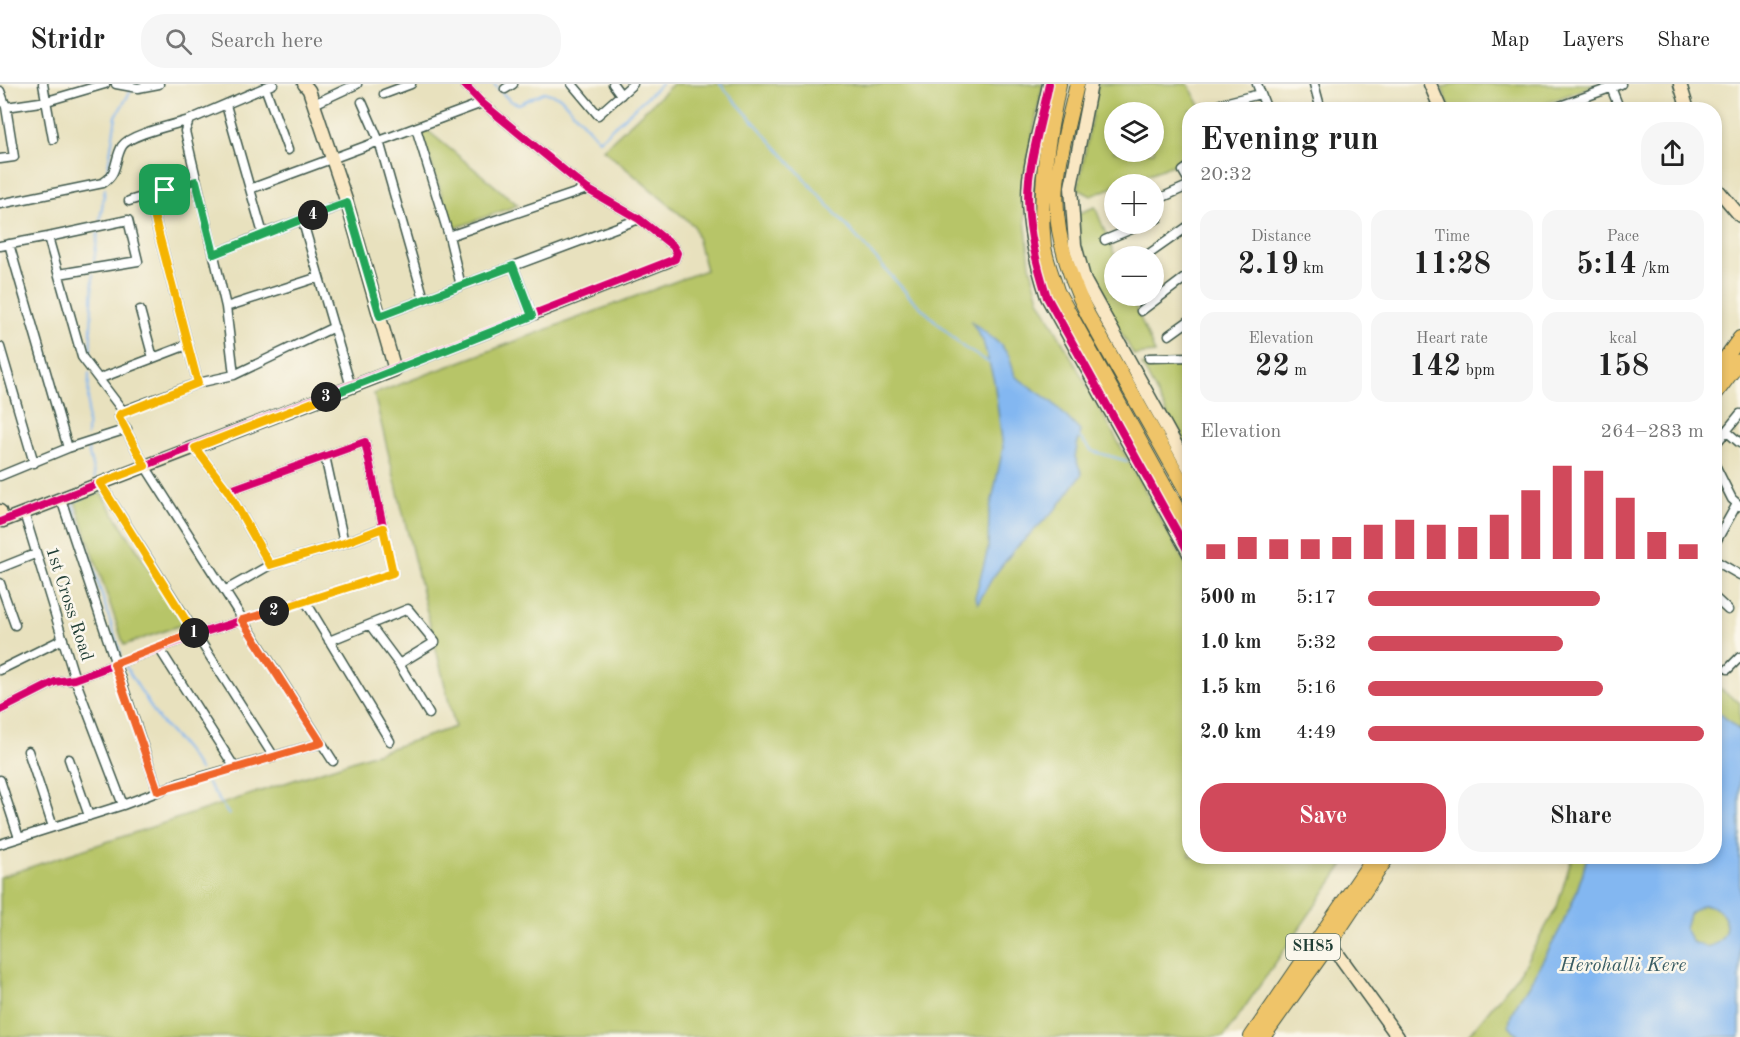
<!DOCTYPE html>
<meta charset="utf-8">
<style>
body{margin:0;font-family:"Old Standard TT",serif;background:#f6f6f6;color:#222;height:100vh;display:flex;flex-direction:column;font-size:22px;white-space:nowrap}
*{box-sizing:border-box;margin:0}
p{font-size:20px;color:#767676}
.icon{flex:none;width:33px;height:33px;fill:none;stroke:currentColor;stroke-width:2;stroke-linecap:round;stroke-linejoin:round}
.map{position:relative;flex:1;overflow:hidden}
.details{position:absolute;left:1182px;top:18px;width:540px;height:762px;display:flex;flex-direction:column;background:#fff;border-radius:24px;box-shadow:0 3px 9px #0003}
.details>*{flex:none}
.fabs{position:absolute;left:1104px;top:18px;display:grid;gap:12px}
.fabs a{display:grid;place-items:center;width:60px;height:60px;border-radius:50%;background:#fff;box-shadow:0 3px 9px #0003;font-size:30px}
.pin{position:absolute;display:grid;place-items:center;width:51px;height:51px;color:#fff;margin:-26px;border-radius:12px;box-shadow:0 3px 9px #0006}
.km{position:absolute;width:30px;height:30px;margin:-15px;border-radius:50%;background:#222;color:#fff;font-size:16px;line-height:30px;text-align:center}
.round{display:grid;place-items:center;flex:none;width:63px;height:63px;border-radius:24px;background:#f6f6f6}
.head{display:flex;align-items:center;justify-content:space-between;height:102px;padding:0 18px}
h1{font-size:33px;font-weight:800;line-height:45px}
.metrics{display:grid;grid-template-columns:repeat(3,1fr);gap:9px;height:102px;padding:6px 18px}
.metrics div{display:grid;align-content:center;border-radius:15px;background:#f6f6f6;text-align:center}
.metrics b{font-size:30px;font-weight:800}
.metrics small{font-size:16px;font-weight:400}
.metrics p{font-size:16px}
.chart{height:168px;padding:12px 18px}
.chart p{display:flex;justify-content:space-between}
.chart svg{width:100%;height:108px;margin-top:6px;stroke:#d1495b;stroke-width:6}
.cta{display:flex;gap:12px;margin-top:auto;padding:12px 18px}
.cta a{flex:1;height:69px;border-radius:24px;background:#d1495b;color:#fff;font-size:24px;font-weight:800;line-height:69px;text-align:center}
.cta a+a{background:#f6f6f6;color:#222}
ul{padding:0 18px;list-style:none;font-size:20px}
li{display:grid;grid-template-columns:96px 72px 1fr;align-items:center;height:45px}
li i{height:15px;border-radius:8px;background:#d1495b}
header{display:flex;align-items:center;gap:36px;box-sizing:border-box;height:84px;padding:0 30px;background:#fff;border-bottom:2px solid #e0e0e0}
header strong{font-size:28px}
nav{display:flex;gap:33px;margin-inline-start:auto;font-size:21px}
.search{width:420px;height:54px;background:#f6f6f6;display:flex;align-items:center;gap:15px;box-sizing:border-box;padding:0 21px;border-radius:24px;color:#767676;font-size:22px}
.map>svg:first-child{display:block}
.green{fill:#b7c568;stroke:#6b814e;stroke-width:1.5;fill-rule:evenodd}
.water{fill:#83b7f1;stroke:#517a92;stroke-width:1.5;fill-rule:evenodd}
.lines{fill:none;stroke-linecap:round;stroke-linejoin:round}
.stream{stroke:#83b7f1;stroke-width:2}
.street-casing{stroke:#3d5649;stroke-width:11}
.secondary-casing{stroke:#3d5649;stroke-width:15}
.primary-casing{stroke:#3d5649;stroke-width:16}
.street{stroke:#fff;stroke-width:8}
.secondary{stroke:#f9e7c3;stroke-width:12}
.primary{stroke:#efc469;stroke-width:14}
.cycleway-casing{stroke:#fbf7ec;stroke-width:11}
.cycleway{stroke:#d6006c;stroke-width:8}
.split-1-casing{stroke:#fff;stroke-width:12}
.split-2-casing{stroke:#fff;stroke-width:12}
.split-3-casing{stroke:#fff;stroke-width:12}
.split-4-casing{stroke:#fff;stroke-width:12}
.split-5-casing{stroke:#fff;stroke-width:12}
.split-1{stroke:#f5b400;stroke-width:8}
.split-2{stroke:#f0652b;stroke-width:8}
.split-3{stroke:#f5b400;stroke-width:8}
.split-4{stroke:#22a559;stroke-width:8}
.split-5{stroke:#22a559;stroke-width:8}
.labels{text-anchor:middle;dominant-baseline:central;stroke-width:5;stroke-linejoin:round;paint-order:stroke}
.shield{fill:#fbf7ec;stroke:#61756b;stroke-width:1.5}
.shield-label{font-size:16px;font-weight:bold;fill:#1f3d34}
.street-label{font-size:18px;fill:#1f3d34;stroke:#fbf7ec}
.water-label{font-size:20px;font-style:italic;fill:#385c63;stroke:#fbf7ec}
</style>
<header>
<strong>Stridr</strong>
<div class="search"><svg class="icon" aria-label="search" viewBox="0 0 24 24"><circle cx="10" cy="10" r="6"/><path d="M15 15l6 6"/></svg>Search here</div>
<nav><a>Map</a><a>Layers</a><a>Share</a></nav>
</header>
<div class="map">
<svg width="1740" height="953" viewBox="0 0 1740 953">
<rect width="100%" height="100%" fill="#fbf7ec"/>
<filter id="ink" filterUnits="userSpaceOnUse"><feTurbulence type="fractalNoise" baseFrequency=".0167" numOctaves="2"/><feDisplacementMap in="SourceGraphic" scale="12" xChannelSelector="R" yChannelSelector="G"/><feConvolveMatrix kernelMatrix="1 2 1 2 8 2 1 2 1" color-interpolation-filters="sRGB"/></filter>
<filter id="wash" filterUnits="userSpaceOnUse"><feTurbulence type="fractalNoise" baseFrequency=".008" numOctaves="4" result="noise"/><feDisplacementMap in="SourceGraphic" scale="24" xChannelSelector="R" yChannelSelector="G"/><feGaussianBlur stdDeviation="1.35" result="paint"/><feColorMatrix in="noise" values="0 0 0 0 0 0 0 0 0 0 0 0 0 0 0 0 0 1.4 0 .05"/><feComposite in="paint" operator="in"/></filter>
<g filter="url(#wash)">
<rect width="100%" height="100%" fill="#e8e1be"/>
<path class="green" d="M673 0H1043L1022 104 1030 181 1039 215 1189 486 1190 772 1349 773 1224 953H0V793L455 643 374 310 706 186 694 142 603 65Z
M1098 0H1188L1202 25 1190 26 1189 75 1122 100H1114V103L1091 112 1078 105ZM1114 28H1154V68H1114Z
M1452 0H1597L1531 25H1450L1442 4Z
M427 46 518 121 453 145 421 48Z
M1095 123 1115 172 1114 212H1131L1155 269 1134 271 1091 196 1079 161V129Z
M1189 279H1190L1189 372 1142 281Z
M101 409 184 540 124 561 75 417Z
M1714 601 1740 619V647L1715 625Z
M1572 773H1587C1574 830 1542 878 1512 928L1510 941 1519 953H1467L1520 888 1557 823Z
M1685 842a21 21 0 1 1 42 0a21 21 0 1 1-42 0Z"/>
<path class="water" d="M971 237 1001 261 1009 272 1015 292 1052 318 1080 347 1075 373 1082 390 1057 424 1014 466 993 493 978 519 975 513 988 465 989 430 1003 364 994 297 983 257Z
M1715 625 1740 647V953H1519L1509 941 1512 928C1542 878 1574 830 1587 773L1714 772ZM1702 821C1731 820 1735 858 1706 863L1692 858 1685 844 1689 830Z"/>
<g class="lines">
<path class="stream" d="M494 0 510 17 519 20 544 8 560 13 599 56 661 0
M720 0 911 214 963 263 991 280
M107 90 116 32 132 5
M100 136 105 105
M94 177 98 149
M90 277 93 190
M1077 351 1092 367 1127 377
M87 352 89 289
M87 362 95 394
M99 407 72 418 121 571
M124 580 159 636 185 665 200 687
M207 698 229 731"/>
</g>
</g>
<g filter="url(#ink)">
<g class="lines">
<g class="street-casing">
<path id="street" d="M43 0 53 55
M116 0 138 4 159 0
M572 0 598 31 633 0
M613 0 621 11
M1257 0 1267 26
M1314 0 1321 26
M1610 1 1620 26
M265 3 288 66
M505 5 513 0
M0 7 6 23 47 17 105 0
M384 10 411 0
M362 18 379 57 424 215
M314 20 357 0
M1220 20 1260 10
M226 21 250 105 482 19
M1426 26 1440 23
M1549 26 1621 0
M416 44 449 152 461 202
M0 75 14 73 6 23
M1190 82 1183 87 1190 99
M196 97 165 106 152 124 198 299
M129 117 164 106
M0 120 103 99C118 90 114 76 122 62 130 50 174 41 189 36
M302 135 351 303
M1154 136 1158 134 1154 117 1190 101
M263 150 347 119
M449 152 587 105
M48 153 128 136 138 177 59 190
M1105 156 1144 140
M9 160 68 364
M0 162 48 153 82 273 123 327
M214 170 263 150 250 105
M1146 172 1190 141
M513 182 532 232
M226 223 319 193
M140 226 153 274
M1141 227 1190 190
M380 232 639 135
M1169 251 1190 236
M0 263 34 379
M1149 274 1190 273
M395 286 668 179 675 175 677 169 673 162 639 135 587 105 482 19 464 0
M234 291 226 223 185 47 189 36 273 0
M101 294 187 261
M1726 347 1740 359
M1714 362 1740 330
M195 364 228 407 270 481
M325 372 344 459
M1714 379 1732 415 1740 422
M0 392 68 364 127 345
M100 399 274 673
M61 415 158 707
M24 429 75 595 123 721
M1714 461 1737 420
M1714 476 1740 491
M0 484 35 470
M0 499 15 541
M226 506 270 481 344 459 383 444
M1714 513 1728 526
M306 518 390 657
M370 541 399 580
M329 557 408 525 435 558 399 580 429 630
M159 564 235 684
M1728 585 1740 573
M0 586 63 555
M0 626 55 598 75 595 195 551 393 489 365 358 228 407
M28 667 53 743
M69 675 89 732
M333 677 145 382 119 333 123 327 198 299 234 291 334 243
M0 696 19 754
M0 760 123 721 180 699 321 659"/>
</g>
<g class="secondary-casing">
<path id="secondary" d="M1049 0C1043 31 1033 63 1029 95 1025 134 1035 175 1047 213L1190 471
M1091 0 1071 103 1075 161 1085 197 1190 386
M1430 0 1441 26
M1680 0 1688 26
M1714 101 1740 132
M0 427 3 437 395 286 347 119 309 6 304 0
M1323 856 1330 859 1398 953"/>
</g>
<g class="primary-casing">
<path id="primary" d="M1059 0C1048 54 1038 108 1044 162 1046 177 1053 193 1057 207L1190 448
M1077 0C1070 32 1060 66 1057 99 1053 145 1068 191 1088 231L1190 413
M1714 290 1740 254
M1714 312 1740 277
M1251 953 1375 772
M1263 953 1330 859 1388 772"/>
</g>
<use href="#street" class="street"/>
<use href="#secondary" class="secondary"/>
<use href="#primary" class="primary"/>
<g class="cycleway-casing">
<path id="cycleway" d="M1049 0C1043 31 1033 63 1029 95 1025 134 1035 175 1047 213L1190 471
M0 438 675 175 677 169 673 162 639 135 587 105 482 19 464 0
M0 626 55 598 75 595 195 551 393 489 365 358 228 407"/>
</g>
<use href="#cycleway" class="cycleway"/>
</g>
</g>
<g class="lines" filter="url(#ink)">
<g class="split-1-casing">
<path id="split-1" d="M165 106 152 124 198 299 120 330 119 333 145 382 100 399 194 549"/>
</g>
<g class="split-2-casing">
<path id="split-2" d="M194 549 114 580 158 707 321 659 242 536 274 527"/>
</g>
<g class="split-3-casing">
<path id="split-3" d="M274 527 393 489 383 444 344 459 270 481 228 407 195 364 326 313"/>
</g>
<g class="split-4-casing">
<path id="split-4" d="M313 131 347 119 380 232 513 182 532 232 326 313"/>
</g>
<g class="split-5-casing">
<path id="split-5" d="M165 106 196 97 214 170 313 131"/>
</g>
<use href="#split-1" class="split-1"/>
<use href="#split-2" class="split-2"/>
<use href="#split-3" class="split-3"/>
<use href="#split-4" class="split-4"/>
<use href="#split-5" class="split-5"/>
</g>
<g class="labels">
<rect class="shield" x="1286" y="850" width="54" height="26" rx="4.5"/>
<g class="shield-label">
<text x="1313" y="863">SH85</text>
</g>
<g class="street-label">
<text transform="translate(69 520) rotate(72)">1st Cross Road</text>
</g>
<g class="water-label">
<text x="1623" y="882">Herohalli Kere</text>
</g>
</g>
</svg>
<div class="fabs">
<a><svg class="icon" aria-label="layers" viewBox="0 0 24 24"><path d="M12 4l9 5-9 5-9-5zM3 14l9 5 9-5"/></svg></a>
<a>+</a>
<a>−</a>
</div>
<div class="pin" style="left:165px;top:106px;background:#1e9e55"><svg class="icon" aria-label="arrive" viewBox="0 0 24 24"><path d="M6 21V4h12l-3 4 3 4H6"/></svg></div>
<b class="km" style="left:194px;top:549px">1</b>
<b class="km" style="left:274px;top:527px">2</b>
<b class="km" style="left:326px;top:313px">3</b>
<b class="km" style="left:313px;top:131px">4</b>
<section class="details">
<div class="head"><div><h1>Evening run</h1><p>20:32</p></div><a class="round"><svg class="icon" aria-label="share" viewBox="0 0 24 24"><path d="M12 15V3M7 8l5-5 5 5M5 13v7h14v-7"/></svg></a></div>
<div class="metrics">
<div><p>Distance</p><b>2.19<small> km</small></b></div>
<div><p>Time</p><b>11:28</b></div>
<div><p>Pace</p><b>5:14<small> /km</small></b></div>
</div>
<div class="metrics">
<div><p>Elevation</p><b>22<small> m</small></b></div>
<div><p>Heart rate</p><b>142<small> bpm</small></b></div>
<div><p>kcal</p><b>158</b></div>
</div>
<div class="chart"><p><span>Elevation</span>264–283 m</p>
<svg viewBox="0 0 160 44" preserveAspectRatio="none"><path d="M5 44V38M15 44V35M25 44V36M35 44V36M45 44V35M55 44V30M65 44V28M75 44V30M85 44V31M95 44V26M105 44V16M115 44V6M125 44V8M135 44V19M145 44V33M155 44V38"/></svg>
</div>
<ul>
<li><b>500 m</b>5:17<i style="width:69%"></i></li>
<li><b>1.0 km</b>5:32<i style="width:58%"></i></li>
<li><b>1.5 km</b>5:16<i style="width:70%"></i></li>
<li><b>2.0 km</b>4:49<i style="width:100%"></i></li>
</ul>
<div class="cta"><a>Save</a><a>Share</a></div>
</section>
</div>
